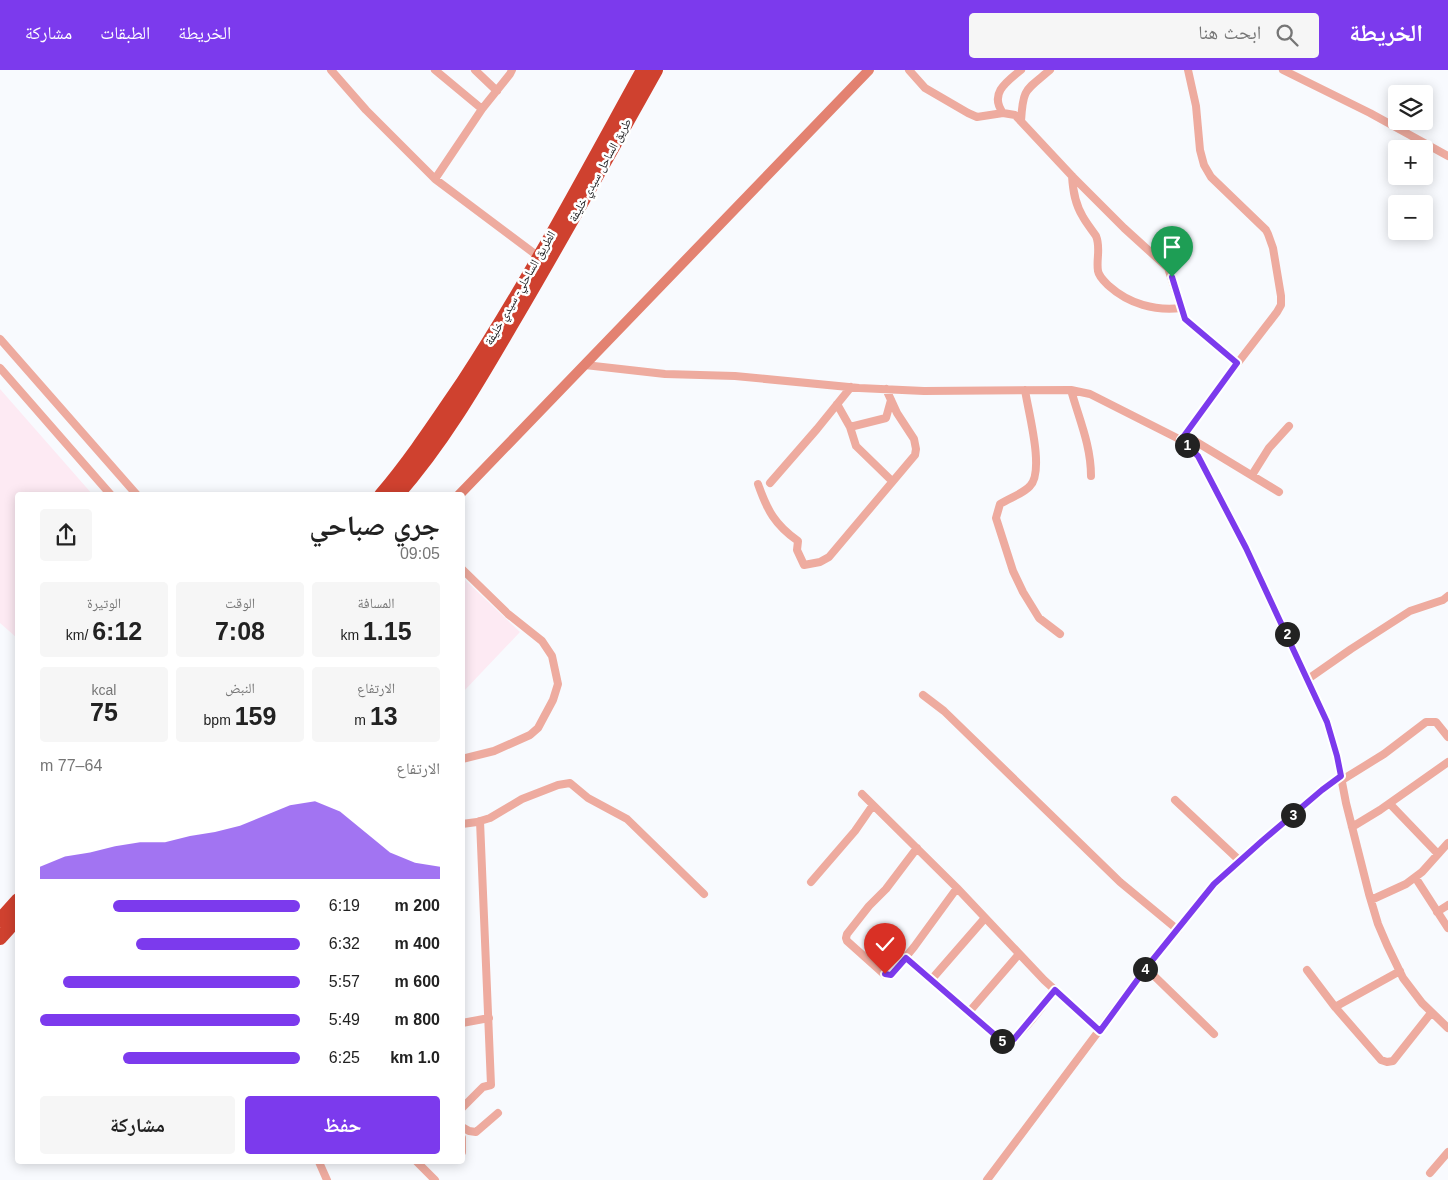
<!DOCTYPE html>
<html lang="ar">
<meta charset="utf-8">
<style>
body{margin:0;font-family:Arial,"Noto Naskh Arabic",sans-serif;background:#f6f6f6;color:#222;direction:rtl;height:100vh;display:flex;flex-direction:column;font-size:19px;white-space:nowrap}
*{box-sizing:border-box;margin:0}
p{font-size:16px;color:#767676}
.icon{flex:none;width:28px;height:28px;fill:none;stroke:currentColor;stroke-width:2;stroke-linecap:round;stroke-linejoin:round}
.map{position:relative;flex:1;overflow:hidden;direction:ltr}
.panel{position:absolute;left:15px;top:422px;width:450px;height:672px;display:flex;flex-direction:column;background:#fff;border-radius:5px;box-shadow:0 2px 12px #0003;direction:rtl}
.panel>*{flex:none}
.controls{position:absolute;left:1388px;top:15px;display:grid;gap:10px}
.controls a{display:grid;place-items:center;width:45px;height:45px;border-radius:5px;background:#fff;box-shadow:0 2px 12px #0003;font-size:25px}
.pin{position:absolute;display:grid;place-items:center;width:42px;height:42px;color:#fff;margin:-51px -21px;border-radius:50% 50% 50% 0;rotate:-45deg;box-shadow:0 0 5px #0007}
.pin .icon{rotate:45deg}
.km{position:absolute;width:25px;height:25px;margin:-12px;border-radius:50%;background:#222;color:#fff;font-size:14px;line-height:25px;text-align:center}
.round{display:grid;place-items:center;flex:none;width:52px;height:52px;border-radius:5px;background:#f6f6f6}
.head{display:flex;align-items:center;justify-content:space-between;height:85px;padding:0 25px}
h1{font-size:28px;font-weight:800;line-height:38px}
.stats{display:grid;grid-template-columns:repeat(3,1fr);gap:8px;height:85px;padding:5px 25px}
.stats div{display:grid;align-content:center;border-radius:5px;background:#f6f6f6;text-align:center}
.stats b{font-size:25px;font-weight:800}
.stats small{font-size:14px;font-weight:400}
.stats p{font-size:14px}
.chart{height:140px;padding:10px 25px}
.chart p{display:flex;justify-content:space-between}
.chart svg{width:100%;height:90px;margin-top:5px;fill:#7c3aed;opacity:.7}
.button{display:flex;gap:10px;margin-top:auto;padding:10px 25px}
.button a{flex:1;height:58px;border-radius:5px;background:#7c3aed;color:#fff;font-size:20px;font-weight:800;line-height:58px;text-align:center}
.button a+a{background:#f6f6f6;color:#222}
ul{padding:0 25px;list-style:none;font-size:16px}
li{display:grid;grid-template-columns:80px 60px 1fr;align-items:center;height:38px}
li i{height:12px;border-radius:6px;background:#7c3aed}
header{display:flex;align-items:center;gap:30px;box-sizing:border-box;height:70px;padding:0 25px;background:#7c3aed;color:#fff}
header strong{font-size:24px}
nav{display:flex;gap:28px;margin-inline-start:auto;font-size:18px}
.search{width:350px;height:45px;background:#f6f6f6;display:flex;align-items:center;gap:12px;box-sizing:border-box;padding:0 18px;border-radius:5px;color:#767676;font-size:19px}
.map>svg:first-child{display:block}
.industrial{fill:#fdeaf3}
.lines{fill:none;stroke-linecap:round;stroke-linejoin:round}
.street{stroke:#eeab9f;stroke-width:8}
.secondary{stroke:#e38271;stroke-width:10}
.highway{stroke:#cf412f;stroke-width:14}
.route-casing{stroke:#fff;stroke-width:10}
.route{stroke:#7c3aed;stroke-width:6}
.labels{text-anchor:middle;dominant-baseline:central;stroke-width:5;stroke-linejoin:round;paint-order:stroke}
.street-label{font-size:12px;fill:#212123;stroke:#fff}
</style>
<header>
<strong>الخريطة</strong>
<div class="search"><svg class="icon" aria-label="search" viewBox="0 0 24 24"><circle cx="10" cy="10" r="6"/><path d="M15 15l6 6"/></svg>ابحث هنا</div>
<nav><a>الخريطة</a><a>الطبقات</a><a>مشاركة</a></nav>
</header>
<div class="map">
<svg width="1448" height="1110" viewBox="0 0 1448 1110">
<rect width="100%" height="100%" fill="#f8fafe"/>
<path class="industrial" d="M0 319 93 425H18L17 568 0 553Z
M463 508 520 562 463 622H462Z"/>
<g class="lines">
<path class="street" d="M331 0 366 40 435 109 539 187
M435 0 482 39
M475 0 497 21
M909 0 925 18 968 43 977 47 1003 43 1015 45 1072 106 1124 158 1168 198 1185 249 1237 293
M1283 0 1370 43 1448 86
M1003 43C989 24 1006 12 1021 0
M1021 51C1023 18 1025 21 1050 0
M1072 106C1073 121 1075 134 1083 147 1087 154 1092 160 1096 166 1101 178 1096 189 1098 201 1099 207 1105 212 1109 216 1129 234 1155 241 1181 238
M435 109 482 39 510 4 512 0
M0 269 137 425
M585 295 665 304 735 306 859 318 924 321 1071 320 1090 324 1181 370 1198 386 1246 478 1327 652 1337 686 1346 733 1369 824 1378 854 1387 875 1403 908 1422 933 1448 958
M0 298 111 425
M1025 320C1028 341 1045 401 1030 416 1023 424 1009 428 1000 434L996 448 1013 501 1023 522 1039 548 1060 564
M1071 320C1079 349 1091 375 1091 406
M837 334 850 357 886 348 891 330
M850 357 856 376 892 411
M1185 365 1279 422
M1181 370 1220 316 1277 242 1281 235V226L1273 178 1268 164 1266 160 1211 107 1204 95 1200 80 1196 36 1188 0
M1252 405 1269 378 1289 356
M770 413 817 359 851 317
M758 414C767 440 775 455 798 471L797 480 804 495 820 492 829 487 915 385 916 379 914 369 897 343 886 319
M462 499 508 544 542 571 552 586 558 614 553 630 538 658 530 665 494 681 462 689
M1308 609 1351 579 1410 541 1443 530 1448 526
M923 625 944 641 1120 812 1178 860
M1342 710 1384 684 1426 652H1436L1448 667
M862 724 957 818 1044 910 1100 961
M1175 730 1240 791
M1390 734 1438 784
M462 754 477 752 490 748 522 729 558 715 570 713 588 728 627 749 704 824
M1352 757 1380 740 1448 692
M917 778 886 819 869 836 847 864 846 868 847 871 885 905H891L914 877 957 818
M1415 807 1448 858
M811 812 855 761 873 735
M1371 830 1406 814 1422 802 1448 773
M1437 842 1448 835
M906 888 1002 971C1005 971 1007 972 1009 971 1020 968 1047 930 1055 920
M1146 898 1214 964
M1307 900 1335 937 1381 990 1387 992 1393 991 1431 943
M931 910 985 848
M1335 937 1400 901
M969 942 1019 884
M462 953 489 948
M462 1038 483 1017 491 1015 480 751
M462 1057 469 1061 476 1062 498 1043
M462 1068V1082
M319 1092 327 1110
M417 1092 435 1110
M1430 1103 1448 1082
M987 1110 1146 898 1214 815 1262 771 1322 720 1341 706"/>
<path class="secondary" d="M459 425 869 0"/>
<path class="highway" d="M381 425C411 390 437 350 463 312 529 211 585 105 643 0
M397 425C443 373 478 312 513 252 562 169 609 84 656 0
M0 850 18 830
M0 868 18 848"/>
</g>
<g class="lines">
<g class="route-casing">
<path id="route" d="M885 904 891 905 906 888 1002 971 1008 972 1014 969 1055 920 1100 961 1146 898 1214 814 1262 771 1322 720 1341 706 1337 686 1327 652 1246 478 1198 386 1181 370 1237 293 1185 249 1172 207"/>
</g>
<use href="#route" class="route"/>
</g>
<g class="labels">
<g class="street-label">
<text transform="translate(600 100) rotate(-61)">طريق الساحل سيدي خليفة</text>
<text transform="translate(520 218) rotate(-60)">الطريق الساحلي- سيدي خليفة</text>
</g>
</g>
</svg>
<div class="controls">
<a><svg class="icon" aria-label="layers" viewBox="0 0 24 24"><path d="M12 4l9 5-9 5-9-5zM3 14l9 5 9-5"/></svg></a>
<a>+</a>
<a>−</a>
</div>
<div class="pin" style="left:1172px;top:207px;background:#1e9e55"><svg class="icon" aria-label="arrive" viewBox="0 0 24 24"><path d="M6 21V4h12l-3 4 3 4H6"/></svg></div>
<div class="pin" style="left:885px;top:904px;background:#d93025"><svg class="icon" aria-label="check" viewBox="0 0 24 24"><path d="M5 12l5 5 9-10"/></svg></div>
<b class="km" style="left:1187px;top:375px">1</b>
<b class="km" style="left:1287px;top:564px">2</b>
<b class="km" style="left:1293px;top:745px">3</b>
<b class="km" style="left:1145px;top:899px">4</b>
<b class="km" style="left:1002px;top:971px">5</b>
<section class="panel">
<div class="head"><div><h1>جري صباحي</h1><p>09:05</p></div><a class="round"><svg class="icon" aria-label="share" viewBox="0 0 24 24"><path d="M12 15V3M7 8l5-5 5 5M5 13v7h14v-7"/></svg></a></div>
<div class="stats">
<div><p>المسافة</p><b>1.15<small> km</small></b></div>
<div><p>الوقت</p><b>7:08</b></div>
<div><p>الوتيرة</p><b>6:12<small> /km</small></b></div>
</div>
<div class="stats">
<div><p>الارتفاع</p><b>13<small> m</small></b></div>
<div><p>النبض</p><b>159<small> bpm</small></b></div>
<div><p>kcal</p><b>75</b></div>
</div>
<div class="chart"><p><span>الارتفاع</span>64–77 m</p>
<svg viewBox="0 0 160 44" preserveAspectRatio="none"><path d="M0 44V38L10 33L20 31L30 28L40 26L50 26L60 23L70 21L80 18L90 13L100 8L110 6L120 11L130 21L140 31L150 36L160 38V44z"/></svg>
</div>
<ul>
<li><b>200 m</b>6:19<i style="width:72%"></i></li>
<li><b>400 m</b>6:32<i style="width:63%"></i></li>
<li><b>600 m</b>5:57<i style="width:91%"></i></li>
<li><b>800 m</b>5:49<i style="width:100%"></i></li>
<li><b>1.0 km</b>6:25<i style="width:68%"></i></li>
</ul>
<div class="button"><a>حفظ</a><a>مشاركة</a></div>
</section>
</div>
